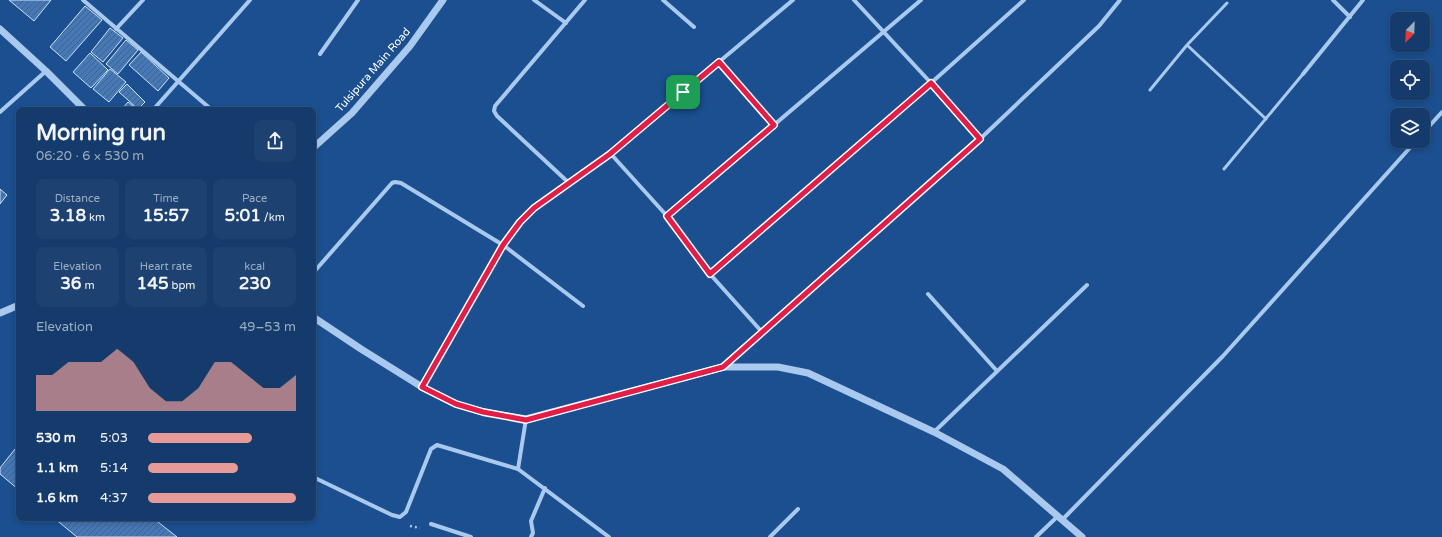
<!DOCTYPE html>
<meta charset="utf-8">
<style>
body{margin:0;font-family:"Varela Round",sans-serif;background:#1d4271;color:#f1f3f6;height:100vh;display:flex;flex-direction:column;font-size:15px;white-space:nowrap}
*{box-sizing:border-box;margin:0}
p{font-size:13px;color:#9dadc1}
.icon{flex:none;width:22px;height:22px;fill:none;stroke:currentColor;stroke-width:2;stroke-linecap:round;stroke-linejoin:round}
.map{position:relative;flex:1;overflow:hidden}
.details{position:absolute;left:16px;top:107px;width:300px;height:414px;display:flex;flex-direction:column;background:#143b6b;border-radius:8px;box-shadow:0 2px 6px #0003,0 0 0 1px #33557e}
.details>*{flex:none}
.needle{width:26px;rotate:203deg}
.buttons{position:absolute;left:1390px;top:12px;display:grid;gap:8px}
.buttons a{display:grid;place-items:center;width:40px;height:40px;border-radius:8px;background:#143b6b;box-shadow:0 2px 6px #0003,0 0 0 1px #33557e;font-size:20px}
.pin{position:absolute;display:grid;place-items:center;width:34px;height:34px;color:#fff;margin:-17px;border-radius:8px;box-shadow:0 2px 6px #0006}
.round{display:grid;place-items:center;flex:none;width:42px;height:42px;border-radius:8px;background:#1d4271}
.summary{display:flex;align-items:center;justify-content:space-between;height:68px;padding:0 20px}
h1{font-size:22px;font-weight:800;line-height:30px}
.figures{display:grid;grid-template-columns:repeat(3,1fr);gap:6px;height:68px;padding:4px 20px}
.figures div{display:grid;align-content:center;border-radius:8px;background:#1d4271;text-align:center}
.figures b{font-size:17px;font-weight:800}
.figures small{font-size:11px;font-weight:400}
.figures p{font-size:11px}
.chart{height:112px;padding:8px 20px}
.chart p{display:flex;justify-content:space-between}
.chart svg{width:100%;height:72px;margin-top:4px;fill:#e69b98;opacity:.7}
ul{padding:0 20px;list-style:none;font-size:13px}
li{display:grid;grid-template-columns:64px 48px 1fr;align-items:center;height:30px}
li i{height:10px;border-radius:5px;background:#e69b98}
.map>svg:first-child{display:block}
.building{fill:url(#building-hatch);stroke:#cfe3fa}
.lines{fill:none;stroke-linecap:round;stroke-linejoin:round}
.path{stroke:#a9c9ee;stroke-width:2.5;stroke-dasharray:2 3;stroke-linecap:butt}
.service{stroke:#a9c9ee;stroke-width:3}
.minor{stroke:#a9c9ee;stroke-width:4}
.tertiary{stroke:#a9c9ee;stroke-width:7}
.route-casing{stroke:#fff;stroke-width:8}
.route{stroke:#e11d48;stroke-width:5}
.labels{text-anchor:middle;dominant-baseline:central;stroke-width:3;stroke-linejoin:round;paint-order:stroke}
.street-label{font-size:11px;fill:#fff;stroke:#1b4f8f}
</style>
<div class="map">
<svg width="1442" height="537" viewBox="0 0 1442 537">
<defs>
<pattern id="building-hatch" width="6" height="6" patternUnits="userSpaceOnUse"><rect width="6" height="6" fill="#4478b7"/><path d="M-1 1l2-2M0 6l6-6M5 7l2-2" fill="none" stroke="#486282"/></pattern>
</defs>
<rect width="100%" height="100%" fill="#1b4f8f"/>
<path class="building" d="M9 0H51L34 21Z
M85 6 102 20 66 61 50 47Z
M110 28 123 38 103 62 91 52Z
M126 40 138 50 118 74 106 64Z
M141 52 169 78 158 91 129 65Z
M90 53 108 70 91 88 73 72Z
M110 69 126 82 109 102 93 89Z
M127 84 145 102 138 109 119 92Z
M128 102 138 110H121Z
M0 189 7 195 0 204Z
M19 444V490L0 474V468Z
M54 518H153L177 537H77Z"/>
<g class="lines">
<path class="path" d="M410 526 420 528"/>
<path class="service" d="M1187 45 1266 119
M1150 90 1187 45 1227 3
M1224 169 1303 74"/>
<path class="minor" d="M83 0 212 110
M534 0 566 23
M663 0 694 27
M793 0 610 153 667 216 710 274 931 83 1024 0
M854 0 931 83 980 139
M1333 0 1350 17
M116 29 143 0
M320 54 358 0
M719 62 774 125
M1303 74 1363 0
M153 110 250 0
M0 112 46 71
M1423 133 1442 112
M569 183 497 116 494 111 495 106 585 0
M667 216 921 0
M313 273 392 183 395 182 401 183 503 245 583 306
M710 274 762 332
M928 294 997 371
M724 366 980 139 1099 26 1120 0
M422 387 503 245 520 222 534 208 610 153
M526 419 518 469 609 537
M934 432 1087 285
M313 477 392 515 400 517 406 512 431 449 437 445 518 469
M1062 520 1223 356 1416 141
M431 524 471 537
M531 537 533 533 531 521 545 488
M770 537 798 509
M1036 537 1058 516"/>
<path class="tertiary" d="M0 29 46 71 85 110
M313 148 352 113 410 46 443 0
M0 313 19 305
M313 317 361 349 422 387 455 404 483 412 526 419 723 367H778L808 373 934 432 1003 469 1082 537"/>
</g>
<g class="lines">
<g class="route-casing">
<path id="route" d="M719 62 774 125 667 216 710 274 931 83 980 139 723 367 526 420 483 412 456 404 422 387 503 245 520 222 534 208 610 154Z"/>
</g>
<use href="#route" class="route"/>
</g>
<g class="labels">
<g class="street-label">
<text transform="translate(373 70) rotate(-49)">Tulsipura Main Road</text>
</g>
</g>
</svg>
<div class="buttons">
<a><svg class="needle" viewBox="-14 -14 28 28"><path d="M0-13l5 13h-10z" fill="#e53935"/><path d="M0 13l5-13h-10z" fill="#9dadc1"/></svg></a>
<a><svg class="icon" aria-label="locate" viewBox="0 0 24 24"><circle cx="12" cy="12" r="6"/><path d="M12 2v4M12 18v4M2 12h4M18 12h4"/></svg></a>
<a><svg class="icon" aria-label="layers" viewBox="0 0 24 24"><path d="M12 4l9 5-9 5-9-5zM3 14l9 5 9-5"/></svg></a>
</div>
<div class="pin" style="left:683px;top:92px;background:#1e9e55"><svg class="icon" aria-label="arrive" viewBox="0 0 24 24"><path d="M6 21V4h12l-3 4 3 4H6"/></svg></div>
<section class="details">
<div class="summary"><div><h1>Morning run</h1><p>06:20 · 6 × 530 m</p></div><a class="round"><svg class="icon" aria-label="share" viewBox="0 0 24 24"><path d="M12 15V3M7 8l5-5 5 5M5 13v7h14v-7"/></svg></a></div>
<div class="figures">
<div><p>Distance</p><b>3.18<small> km</small></b></div>
<div><p>Time</p><b>15:57</b></div>
<div><p>Pace</p><b>5:01<small> /km</small></b></div>
</div>
<div class="figures">
<div><p>Elevation</p><b>36<small> m</small></b></div>
<div><p>Heart rate</p><b>145<small> bpm</small></b></div>
<div><p>kcal</p><b>230</b></div>
</div>
<div class="chart"><p><span>Elevation</span>49–53 m</p>
<svg viewBox="0 0 160 44" preserveAspectRatio="none"><path d="M0 44V22L10 22L20 14L30 14L40 14L50 6L60 14L70 30L80 38L90 38L100 30L110 14L120 14L130 22L140 30L150 30L160 22V44z"/></svg>
</div>
<ul>
<li><b>530 m</b>5:03<i style="width:70%"></i></li>
<li><b>1.1 km</b>5:14<i style="width:61%"></i></li>
<li><b>1.6 km</b>4:37<i style="width:100%"></i></li>
</ul>
</section>
</div>
